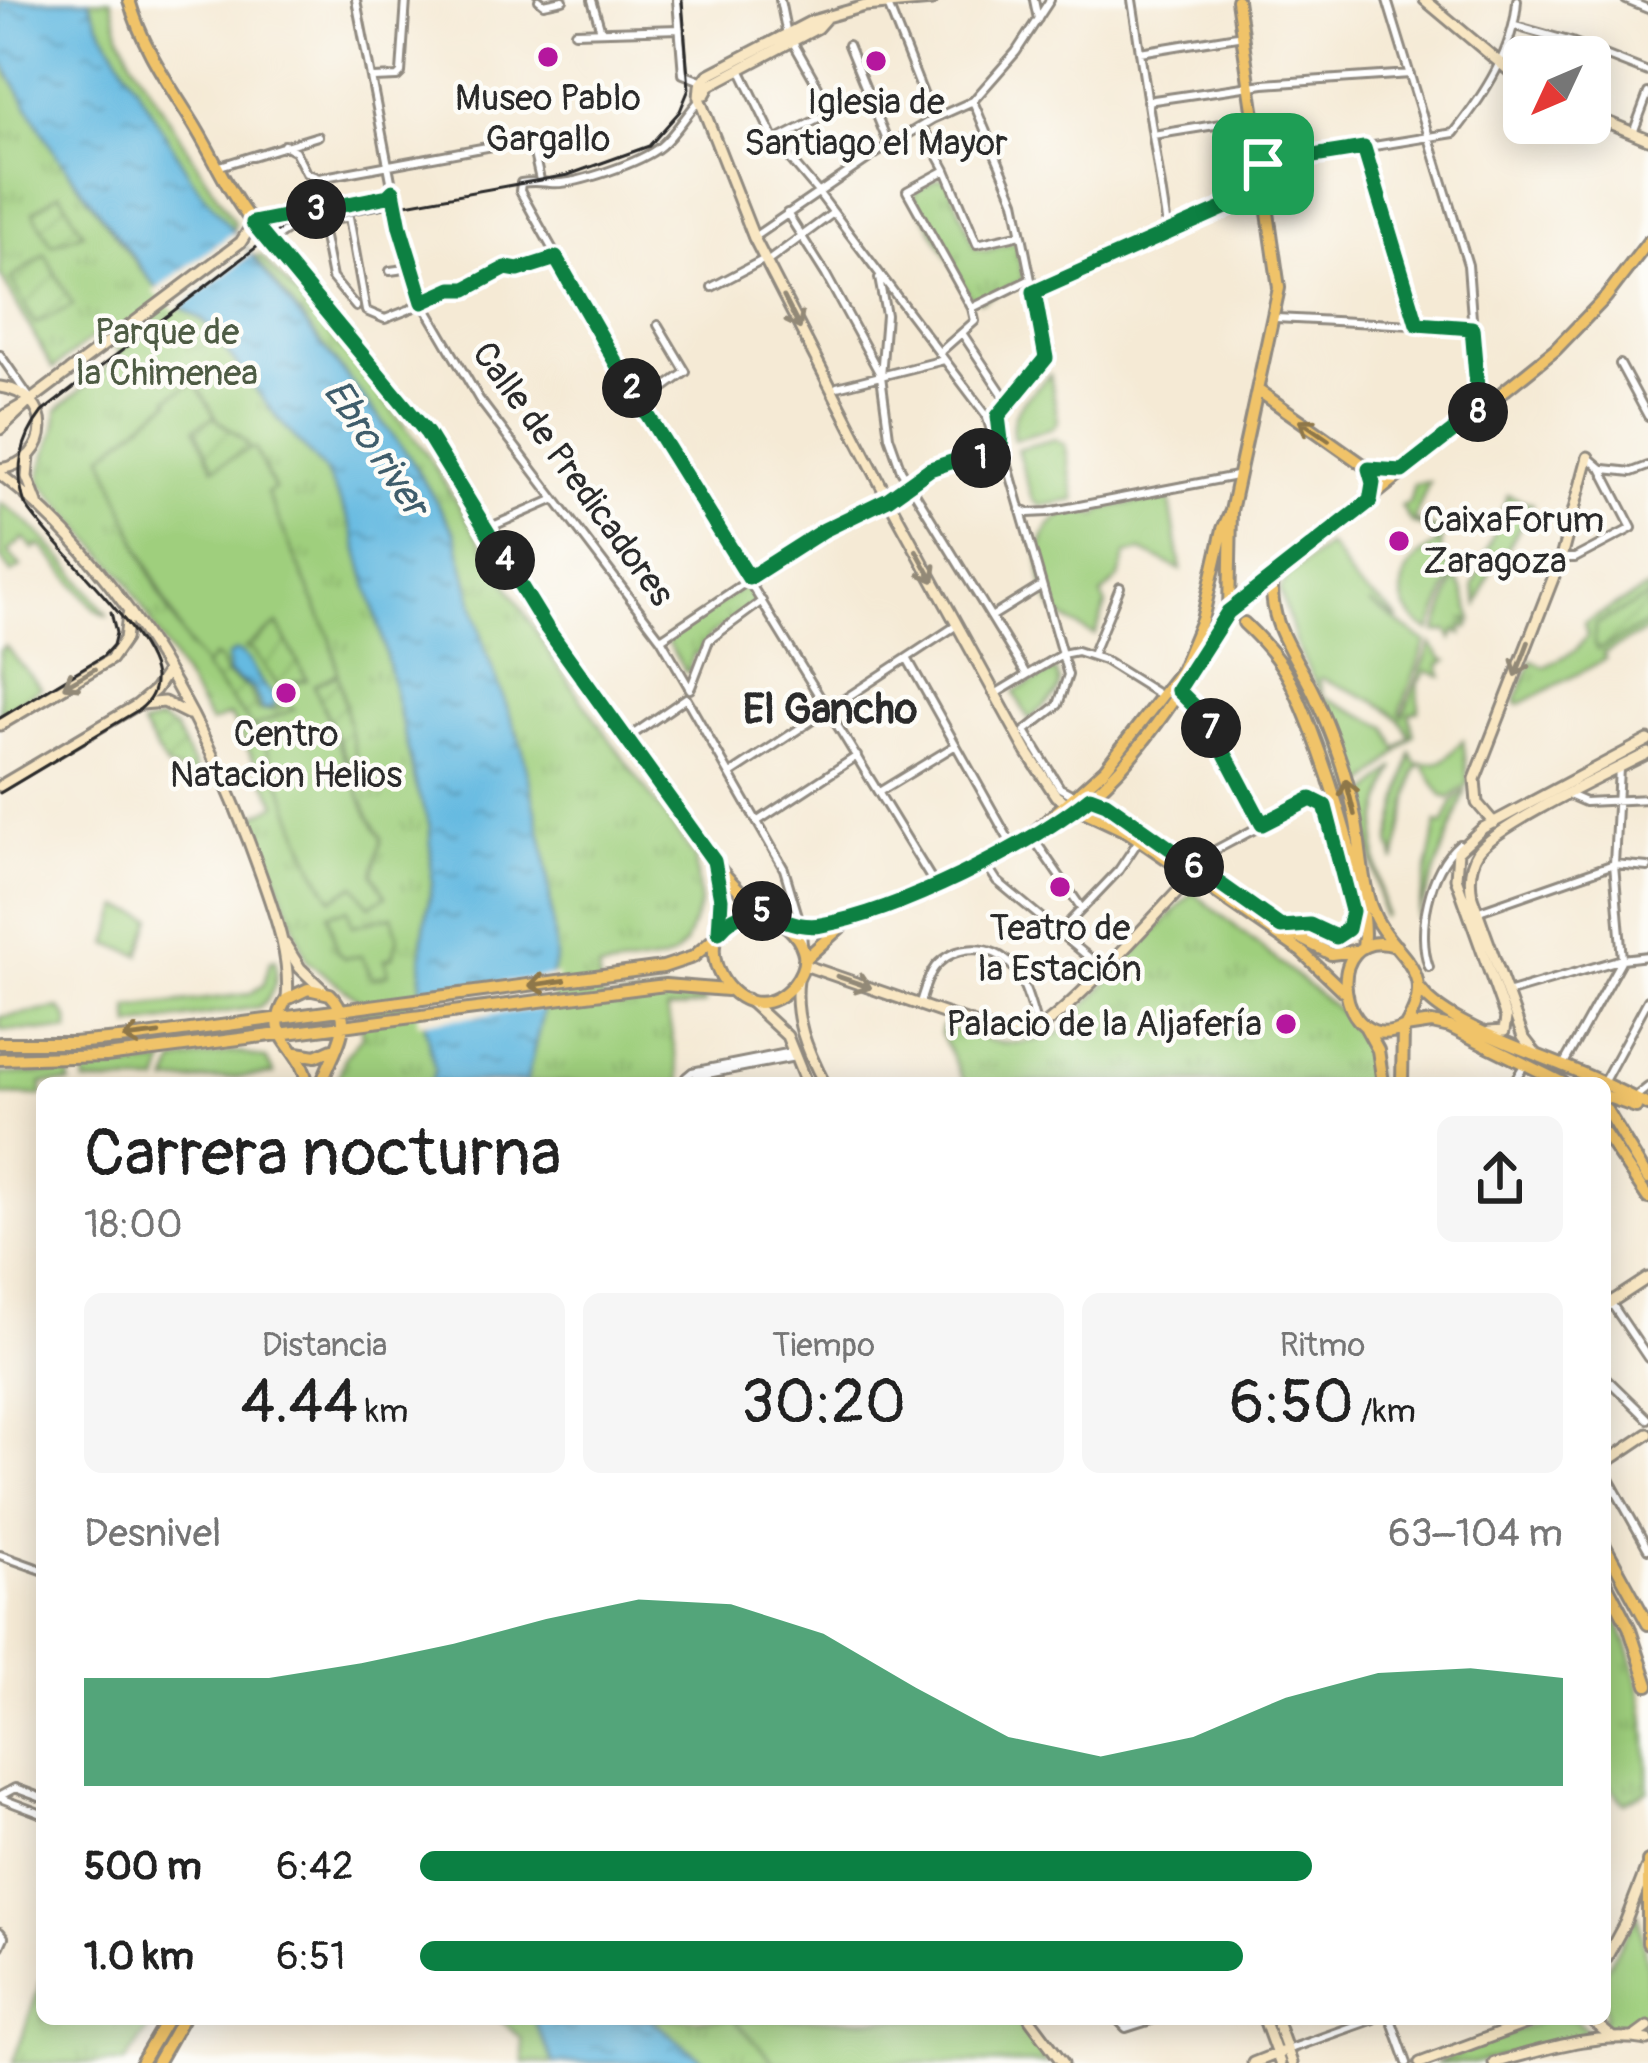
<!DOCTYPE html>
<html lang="es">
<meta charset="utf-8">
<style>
body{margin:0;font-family:Pangolin,sans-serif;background:#f6f6f6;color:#222;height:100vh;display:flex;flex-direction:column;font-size:45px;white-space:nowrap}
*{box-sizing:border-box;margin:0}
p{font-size:39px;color:#767676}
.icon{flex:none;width:66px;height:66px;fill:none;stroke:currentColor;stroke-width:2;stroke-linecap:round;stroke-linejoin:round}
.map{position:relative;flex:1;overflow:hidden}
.panel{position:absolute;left:36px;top:1077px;width:1575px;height:948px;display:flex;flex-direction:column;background:#fff;border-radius:18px;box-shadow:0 6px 30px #0003}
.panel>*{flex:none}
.needle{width:78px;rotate:226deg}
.fabs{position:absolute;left:1503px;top:36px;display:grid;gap:24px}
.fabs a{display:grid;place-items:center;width:108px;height:108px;border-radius:18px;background:#fff;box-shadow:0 6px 30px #0003;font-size:60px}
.pin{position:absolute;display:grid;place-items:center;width:102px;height:102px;color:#fff;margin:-51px;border-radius:24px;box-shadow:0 6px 18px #0006}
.km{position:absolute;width:60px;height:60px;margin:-30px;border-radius:50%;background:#222;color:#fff;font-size:33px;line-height:60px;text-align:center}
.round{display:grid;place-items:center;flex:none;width:126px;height:126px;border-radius:18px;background:#f6f6f6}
.summary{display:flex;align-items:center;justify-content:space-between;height:204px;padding:0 48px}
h1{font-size:66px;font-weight:600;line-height:90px}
.metrics{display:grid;grid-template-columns:repeat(3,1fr);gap:18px;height:204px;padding:12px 48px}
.metrics div{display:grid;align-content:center;border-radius:18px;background:#f6f6f6;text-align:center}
.metrics b{font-size:60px;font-weight:600}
.metrics small{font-size:33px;font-weight:400}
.metrics p{font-size:33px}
.chart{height:336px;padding:24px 48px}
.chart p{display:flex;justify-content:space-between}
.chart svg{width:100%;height:216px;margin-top:12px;fill:#0b8043;opacity:.7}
ul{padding:0 48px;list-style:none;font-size:39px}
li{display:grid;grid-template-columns:192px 144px 1fr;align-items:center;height:90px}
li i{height:30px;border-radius:15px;background:#0b8043}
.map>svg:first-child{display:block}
.grass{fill:#9fcf7d;stroke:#657d54;stroke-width:3;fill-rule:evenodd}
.park{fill:url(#park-tufts);stroke:#657d54;stroke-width:3;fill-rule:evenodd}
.garden{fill:url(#garden-furrows);stroke:#657d54;stroke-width:3}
.water{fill:url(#water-ripples);stroke:#487286;stroke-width:3}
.pier{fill:#f5ead5}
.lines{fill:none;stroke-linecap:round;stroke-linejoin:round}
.stream{stroke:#65bae1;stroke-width:3}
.street-casing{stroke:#908a80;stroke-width:12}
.secondary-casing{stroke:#908a80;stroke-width:15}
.primary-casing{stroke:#908a80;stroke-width:16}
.street{stroke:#fff;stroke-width:6}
.secondary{stroke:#f9e7c3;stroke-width:9}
.primary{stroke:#f0c369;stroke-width:10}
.tram{stroke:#2b2b2b;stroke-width:3}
.oneway{stroke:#928977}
.oneway2{stroke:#8e774a}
.route-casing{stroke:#fff;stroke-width:24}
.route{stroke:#0b8043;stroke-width:15}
.poi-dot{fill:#b5179e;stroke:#fdfcf7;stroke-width:4.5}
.labels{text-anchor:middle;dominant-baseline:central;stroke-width:9;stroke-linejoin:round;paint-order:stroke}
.poi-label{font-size:36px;fill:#2b2b2b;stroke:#fdfcf7}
.park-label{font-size:36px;fill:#4e5c44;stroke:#fdfcf7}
.street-label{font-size:36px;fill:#2b2b2b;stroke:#fdfcf7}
.water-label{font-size:39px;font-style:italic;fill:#3f5d6b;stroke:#fdfcf7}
.quarter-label{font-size:42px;font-weight:bold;fill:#2b2b2b;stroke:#fdfcf7}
</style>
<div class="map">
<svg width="1648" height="2063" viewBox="0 0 1648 2063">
<defs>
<pattern id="park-tufts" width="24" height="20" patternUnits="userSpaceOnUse" patternTransform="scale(3)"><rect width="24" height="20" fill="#9fcf7d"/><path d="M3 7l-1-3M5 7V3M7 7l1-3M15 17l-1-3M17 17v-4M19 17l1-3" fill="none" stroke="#89b26c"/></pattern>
<pattern id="garden-furrows" width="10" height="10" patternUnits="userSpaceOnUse" patternTransform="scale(3)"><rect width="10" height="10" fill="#9fcf7d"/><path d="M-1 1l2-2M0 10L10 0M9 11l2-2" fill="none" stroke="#89b26c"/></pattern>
<pattern id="water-ripples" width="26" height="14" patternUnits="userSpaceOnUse" patternTransform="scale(3)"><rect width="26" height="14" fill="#65bae1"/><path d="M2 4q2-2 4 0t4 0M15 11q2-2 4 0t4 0" fill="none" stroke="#5397b7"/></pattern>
</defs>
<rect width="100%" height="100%" fill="#fdfcf7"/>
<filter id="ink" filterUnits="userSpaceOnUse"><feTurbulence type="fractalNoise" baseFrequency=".00833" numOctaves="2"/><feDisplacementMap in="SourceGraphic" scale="24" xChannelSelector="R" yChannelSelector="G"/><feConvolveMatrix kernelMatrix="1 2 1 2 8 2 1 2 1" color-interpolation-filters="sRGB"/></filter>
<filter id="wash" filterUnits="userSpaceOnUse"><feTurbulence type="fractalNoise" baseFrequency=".004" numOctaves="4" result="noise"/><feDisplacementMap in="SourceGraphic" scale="48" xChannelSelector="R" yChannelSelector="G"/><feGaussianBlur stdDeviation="2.7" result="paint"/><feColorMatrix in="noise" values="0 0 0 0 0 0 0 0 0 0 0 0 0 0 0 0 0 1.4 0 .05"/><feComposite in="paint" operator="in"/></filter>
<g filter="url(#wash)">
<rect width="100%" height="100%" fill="#f5ead5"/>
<path class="grass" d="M89 0H111L120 35 132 60 235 224 232 232 191 179 99 24Z
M1050 375 1058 421 1053 428 1014 440C1006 410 1030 395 1050 375Z
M195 381 214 415 255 449 275 490 331 640 387 843 401 942 388 962 389 974 375 983 336 960 251 722 204 668 183 636 137 543 103 455 169 401 168 398Z
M1055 439 1065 445 1075 500 1040 506 1032 499 1017 449Z
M1429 482 1414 520 1442 532 1441 555 1463 590 1473 620H1465L1471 624 1468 628 1462 625V634L1456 630 1452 639 1448 631 1436 632 1454 580 1450 581 1430 631C1387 609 1397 562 1437 544L1431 531 1411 522 1401 506 1409 503 1414 484Z
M1508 495 1533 504 1505 553 1498 551 1478 604 1473 586Z
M1169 496 1181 570 1141 551 1126 554 1119 578 1101 595 1106 605 1095 635C1083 630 1064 619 1055 610 1048 604 1045 593 1043 584 1034 543 1046 501 1098 515L1102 509Z
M0 503C39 524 82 581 108 616L96 610 44 548 38 545 34 549 24 538 8 552 21 567 12 573 0 557Z
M1328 545C1342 558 1345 573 1356 584 1369 597 1386 603 1399 620L1369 603 1426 642 1400 713 1403 716 1431 644 1442 659 1447 661 1439 665 1442 676 1426 671 1418 684 1419 710 1409 714 1414 735 1357 794 1324 701 1296 645 1280 590 1288 576ZM1322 678C1352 693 1397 703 1410 737L1397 749 1387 727 1323 696 1319 679Z
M5 646 41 688 0 713V650Z
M1463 740 1468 784 1450 798 1442 796 1422 763 1415 771 1395 861 1390 842 1411 753 1416 764C1450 763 1440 763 1463 740Z
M1395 767C1371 828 1372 852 1385 914L1383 916 1362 801Z
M1466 790 1417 919 1437 823 1443 825 1453 802Z
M120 907 152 918 140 955 108 944Z
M275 959C278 980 275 994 259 1007L131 1026 129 1008 250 994 264 984 270 961Z
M60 1008 68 1018 69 1031 0 1030V1017Z
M235 1052 266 1059 274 1074 168 1083 175 1062Z
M165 1063 159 1083H85L84 1071Z
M69 1073 70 1083H42V1096L0 1095V1074Z
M1638 1914 1648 1971V2021L1635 2026 1604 2027 1596 2019H1605V1970Z
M500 2019H533L554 2063H524L522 2039Z
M734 2019H1015L1047 2063H775Z
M1546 2019H1575L1592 2036 1472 2063H1435Z"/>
<path class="park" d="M0 58 55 153 141 270 170 301 204 321 279 420 326 472 351 525 380 629 418 793 430 826 432 884 423 935 420 1004 435 1070 431 1083H337L345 1057 362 1036 358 999 307 961 255 816 277 804 230 715 211 723 125 578 41 483C37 461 58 440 57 410L121 355 102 330 53 369 0 274ZM195 382 217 419 246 442 249 449H255L274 489 267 493 331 640 338 673 314 685 368 815 382 838 373 874 386 896 369 906 355 885 332 899C296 845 286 776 251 722 232 694 205 671 187 642 150 585 128 518 103 455L170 401 168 398ZM348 909 352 926 392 916 398 937 393 957 385 959 388 974 373 978 361 956 344 958 337 952 328 914Z
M940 178 948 181 975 248 986 251 1016 241 1023 280 981 301 970 297 914 197 917 189Z
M260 255 321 323 425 451 556 664 695 858 700 905 685 944 672 957 662 961 598 970 603 1001 666 993 704 999 705 1004 667 1010 681 1083H526L556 956 545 853 522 747 486 652 455 533 408 455 254 256Z
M746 585 757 603 709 636 699 654 694 653 689 668 694 670 685 672 666 639Z
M1648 588V630L1604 653 1606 659 1518 705 1516 701 1532 661 1544 667 1576 650 1587 636 1584 623Z
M1055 670C1069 695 1043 703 1029 720L1014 692Z
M1193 892 1344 1015 1370 1055 1375 1083H965L940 1033 942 1026C992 1042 1006 1051 1058 1034Z
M1605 1596C1641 1662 1648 1717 1648 1791L1624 1803 1605 1780Z
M42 1979V2019H155L125 2063H13Z
M651 2019H734L775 2063H706Z"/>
<path class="garden" d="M60 193 83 233 52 245 33 212Z
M45 254 73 305 35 324 11 279Z
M214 417 246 442 249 449 214 468 195 428Z
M1648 597V623L1598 650 1594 642 1595 625Z
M278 624 307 680 291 682 281 690 254 652 245 648Z
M213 657 220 660 225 674 248 688 258 710H273L285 701 294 709 253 727 204 668Z
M338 674 361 782 357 784 314 685Z
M160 720 175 729 200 778 166 767 142 726Z"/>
<path class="water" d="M0 0H89L99 24 192 179 408 455 455 533 486 652 522 747 545 853 556 956 526 1083H431L435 1070 420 1004 423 935 432 884 430 826 418 793 380 629 351 525 326 472 279 420 204 321 170 301 155 286 55 153 0 58Z
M236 651C257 659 254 684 275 695L273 707 263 710 253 689 229 674 227 657Z
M533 2019H651L706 2063H554Z"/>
<path class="pier" d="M233 232 251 255 176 312 153 292Z
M558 975 550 1008 418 1023 415 994Z"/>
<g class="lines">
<path class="stream" d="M1227 1028 1239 1012"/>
</g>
</g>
<g filter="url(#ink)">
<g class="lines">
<g class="street-casing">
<path id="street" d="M356 0 400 227 427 310 479 399 661 639 690 689
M539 0 544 4 563 0
M592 0 601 31
M677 0 683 74 701 81
M780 0 786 30 828 104 836 110 868 97
M1034 0 1038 19
M1132 0 1168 233
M1387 0 1468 265 1479 410
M1626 0 1648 9
M888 5 933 119
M1515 26 1572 42 1648 72
M575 32 680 29
M848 45 889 145
M1140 52 1243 35
M740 69 775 141 818 192 987 416
M373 78 397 77 401 73 406 0
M699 101C686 115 675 134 661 146 642 162 574 186 550 183 538 182 533 181 521 183L520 191 624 377 935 885
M973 101 1015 201 1046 354 1041 369 1000 413 998 431 1068 675 1058 705 1025 731
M1147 101 1264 84 1410 74
M922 126 946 170
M1633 133 1648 93
M1153 135 1252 119
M775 141 836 110
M284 145 295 151 306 173 319 178 525 140 532 145 540 180
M1365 149 1417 324
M1263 164 1454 133C1484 95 1514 50 1517 0
M220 166 318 136
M787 213 826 275 881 376 889 436 901 470 1026 674
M321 222 332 278 356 307
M253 223 388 196 393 191
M754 237 875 154 933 119 973 101 1016 52 1050 0
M269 242 290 228 349 217 366 311 385 319 408 310
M771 259 833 213
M390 271 412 268
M879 278 886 315 881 376
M712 287 765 259
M1034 292 1266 189
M412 308 452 289H466L503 269 518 270 556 258
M972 308 907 191 946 170 977 244 1021 234
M972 308 1031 279
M1276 318 1472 328
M962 333 1008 402
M939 353 975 321 972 308
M0 355 29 397
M1620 364 1648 416
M837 387 944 360
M643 403 686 372 658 325
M987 418 997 449
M1604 469 1632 472 1648 466
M1020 509 1028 513 1048 512 1236 476
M486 529 555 499
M1561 558H1575L1632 528 1601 468 1588 457
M991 617 1041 586
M661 639 743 584 753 573 824 530 888 499 930 469 951 462 1003 457
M1092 655 1120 587
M907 658 1013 847
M691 687 709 640 762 601
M1179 692 1206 718 1262 825
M995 694 1062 654 1077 651 1104 660 1160 695
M686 698 784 869 802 929 803 947
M1025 731 1060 788 1073 795
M625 740 686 698
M732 773 957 625
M879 792 956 745
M1569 795 1585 802 1648 799
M758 821 857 756
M1031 835 1082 909
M1193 862 1311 799 1322 803C1339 826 1354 897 1351 926L1336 937 1310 925 1285 926
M986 864 997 881 1103 969
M1476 916 1482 910 1614 864 1648 867
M1059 933 1119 870 1139 840
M1429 967C1416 932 1429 870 1459 844
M1507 993 1622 959 1648 956
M920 1003C924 991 927 977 935 967 955 944 992 943 1012 966 1026 983 1031 1008 1038 1029
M1562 1067 1622 959 1614 864 1619 768
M686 1083V1077L692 1072 792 1052
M691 1083 697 1076 795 1057
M1513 1083 1525 1064
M1603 1083 1648 1000
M1634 1098 1648 1087
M1605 1294 1648 1358
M1605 1377 1648 1419
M1605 1472 1648 1549
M0 1555 42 1570
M0 1796 15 1788 42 1798
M0 1798 42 1814
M0 1932 4 1937 0 1946
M1117 2019 1126 2028 1154 2019
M1391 2019 1407 2063
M1287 2050 1374 2019"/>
</g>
<g class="secondary-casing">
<path id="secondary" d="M932 0 865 6 812 21 708 75 700 86 699 98 754 238 888 499 1027 752 1056 796 1072 806
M1425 0 1524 83
M705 94 710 85 817 28 825 19
M1590 115 1648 139
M0 387C55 394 54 461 0 469
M0 418 31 400
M0 429 31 400 241 242 253 223
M29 456 27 477 37 503
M0 474C127 571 209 727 261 875 275 915 291 957 287 999
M142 704 164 702 188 714
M0 725 111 659 125 639 128 615
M0 786 137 705 155 690 167 672
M1494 823 1477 803 1475 779 1561 558 1588 457
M285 944 300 968 323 990
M804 965 995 1031C1008 1035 1019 1036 1032 1032 1063 1020 1157 913 1186 883L1190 871
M798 980C793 1018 807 1050 824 1083
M747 999 787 1036 806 1083
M1489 1032 1504 1031 1506 1018 1456 878 1458 851 1483 828 1648 740
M1537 1055 1523 1037 1472 897C1469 881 1469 866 1478 852 1496 825 1613 771 1648 753
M1605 1306 1648 1278
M1605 1463 1648 1434
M1605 1960 1625 1923 1646 1869
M1030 2019 1063 2063
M1264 2019 1280 2063
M1276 2019 1292 2063
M1590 2019 1613 2038
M1633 2038 1648 2027
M1253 2063 1281 2052
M1420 2063 1538 2019
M1494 2063C1543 2050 1598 2031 1648 2040"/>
</g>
<g class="primary-casing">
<path id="primary" d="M129 0C142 46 166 80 191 120 212 153 228 192 252 222 308 293 373 358 426 432 466 489 499 551 536 610 574 671 617 731 660 789 688 827 722 880 759 907 777 920 796 928 803 950 807 962 801 975 794 984 733 1054 663 905 767 912
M1259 391 1369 469 1402 471
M1273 576C1266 627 1300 659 1318 703 1334 739 1348 778 1355 817 1361 846 1361 879 1371 907 1388 957 1443 966 1405 1027 1338 1062 1318 922 1396 946
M1229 612 1555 350 1606 297 1648 242
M1244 623C1260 638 1275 654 1286 673 1313 720 1372 895 1363 946
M1086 797 1106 803 1289 932 1331 954 1355 951
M1077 808 1128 832 1301 951 1344 992
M1049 826C1127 782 1175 698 1222 625L1229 612 1231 511
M1031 835 1105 769 1181 671 1202 620 1223 529 1231 511 1279 288 1237 0
M715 864 721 899 719 929
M786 923C852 934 976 870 1032 834
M804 960 846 922
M1421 990C1448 1029 1559 1060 1603 1083
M1405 1027 1432 1023 1450 1027 1563 1083
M1366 1028 1378 1050 1383 1083
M0 1043H73L130 1038 663 967 693 957 714 939
M297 1053 316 1056 332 1049
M0 1059 106 1056 665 985 727 990
M307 1083C301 1044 261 1038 287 999L308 989 330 994C359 1023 332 1051 322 1083
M1402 1083 1403 1029
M1605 1084 1648 1105
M1605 1096 1636 1107
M1605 1108 1648 1179
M1605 1134 1648 1198
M1605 1546 1648 1624
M1605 1581 1629 1627 1648 1685
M1648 1862V1943
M141 2063 167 2019
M157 2063 182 2019"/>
</g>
<use href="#street" class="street"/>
<use href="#secondary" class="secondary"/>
<use href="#primary" class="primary"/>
<path class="tram" d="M0 718 103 656 113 645 116 633 111 612
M0 793 140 709C150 701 156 690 155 677 149 629 52 547 25 504 14 471 21 439 42 412L284 226 568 175 649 146 680 111 689 89 682 0"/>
</g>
<defs><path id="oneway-shaft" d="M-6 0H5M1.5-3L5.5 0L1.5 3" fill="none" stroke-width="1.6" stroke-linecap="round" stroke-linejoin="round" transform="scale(3)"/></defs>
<g class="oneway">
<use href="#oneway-shaft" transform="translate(792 313) rotate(63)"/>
<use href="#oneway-shaft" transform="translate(925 566) rotate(61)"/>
<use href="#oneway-shaft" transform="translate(1522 659) rotate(111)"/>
<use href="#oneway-shaft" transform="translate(79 678) rotate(150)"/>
<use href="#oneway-shaft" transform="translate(854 982) rotate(19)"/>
</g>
<g class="oneway2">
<use href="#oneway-shaft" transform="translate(1314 430) rotate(-145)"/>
<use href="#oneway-shaft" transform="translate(1350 797) rotate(-104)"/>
<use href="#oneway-shaft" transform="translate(547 983) rotate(172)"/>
<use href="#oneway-shaft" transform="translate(141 1036) rotate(173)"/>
</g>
</g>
<g class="lines" filter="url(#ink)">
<g class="route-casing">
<path id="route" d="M1364 148 1417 324 1472 328 1479 411 1402 471 1369 469 1373 483 1370 501 1228 612 1178 690 1206 718 1262 824 1311 799 1325 806 1352 911 1348 929 1336 937 1310 925 1281 927 1106 803 1090 797C1030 846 898 912 821 925 780 932 755 889 719 932L721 899 714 861 546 627 427 433 253 223 388 196 393 191 400 227 423 302 452 289H466L506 268 518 270 556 258 624 377 749 578 824 530 888 499 930 469 951 462 1003 457 998 416 1046 358 1034 292 1267 189 1263 164Z"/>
</g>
<use href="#route" class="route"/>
</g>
<g class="poi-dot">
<circle cx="548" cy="57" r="12"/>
<circle cx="876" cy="61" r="12"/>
<circle cx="1399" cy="541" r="12"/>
<circle cx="286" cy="693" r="12"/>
<circle cx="1060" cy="887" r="12"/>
<circle cx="1286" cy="1024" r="12"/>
</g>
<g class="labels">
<g class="poi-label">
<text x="548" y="98">Museo Pablo<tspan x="548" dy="41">Gargallo</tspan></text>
<text x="876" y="102">Iglesia de<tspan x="876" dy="41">Santiago el Mayor</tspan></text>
<text x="1423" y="520" text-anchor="start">CaixaForum<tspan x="1423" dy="41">Zaragoza</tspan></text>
<text x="286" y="734">Centro<tspan x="286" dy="41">Natacion Helios</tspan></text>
<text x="1060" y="928">Teatro de<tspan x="1060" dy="41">la Estación</tspan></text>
<text x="1262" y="1024" text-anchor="end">Palacio de la Aljafería</text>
</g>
<g class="park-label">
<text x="167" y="332">Parque de<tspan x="167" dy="41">la Chimenea</tspan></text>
</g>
<g class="street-label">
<text transform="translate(573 474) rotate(54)">Calle de Predicadores</text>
</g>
<g class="water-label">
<text transform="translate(376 448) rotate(56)">Ebro river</text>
</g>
<g class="quarter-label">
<text x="830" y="710">El Gancho</text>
</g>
</g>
</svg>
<div class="fabs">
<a><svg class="needle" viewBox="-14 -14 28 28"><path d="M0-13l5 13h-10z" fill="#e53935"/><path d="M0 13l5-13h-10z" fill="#767676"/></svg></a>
</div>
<div class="pin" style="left:1263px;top:164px;background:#1e9e55"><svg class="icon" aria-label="arrive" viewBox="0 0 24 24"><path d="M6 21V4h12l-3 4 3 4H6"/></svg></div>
<b class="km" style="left:981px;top:458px">1</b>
<b class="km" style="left:632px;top:388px">2</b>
<b class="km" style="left:316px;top:209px">3</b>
<b class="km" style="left:505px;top:560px">4</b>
<b class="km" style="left:762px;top:911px">5</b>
<b class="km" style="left:1194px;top:867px">6</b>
<b class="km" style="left:1211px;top:728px">7</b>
<b class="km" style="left:1478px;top:412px">8</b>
<section class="panel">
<div class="summary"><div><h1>Carrera nocturna</h1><p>18:00</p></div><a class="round"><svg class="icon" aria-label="share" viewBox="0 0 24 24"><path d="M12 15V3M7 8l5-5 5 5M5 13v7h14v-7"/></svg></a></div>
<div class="metrics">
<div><p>Distancia</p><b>4.44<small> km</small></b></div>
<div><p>Tiempo</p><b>30:20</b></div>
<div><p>Ritmo</p><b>6:50<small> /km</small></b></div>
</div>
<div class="chart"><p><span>Desnivel</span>63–104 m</p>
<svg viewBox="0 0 160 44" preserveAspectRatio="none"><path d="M0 44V22L10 22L20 22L30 19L40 15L50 10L60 6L70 7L80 13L90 24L100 34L110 38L120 34L130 26L140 21L150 20L160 22V44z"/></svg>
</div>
<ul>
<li><b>500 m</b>6:42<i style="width:78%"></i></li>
<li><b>1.0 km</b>6:51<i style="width:72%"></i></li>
</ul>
</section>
</div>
